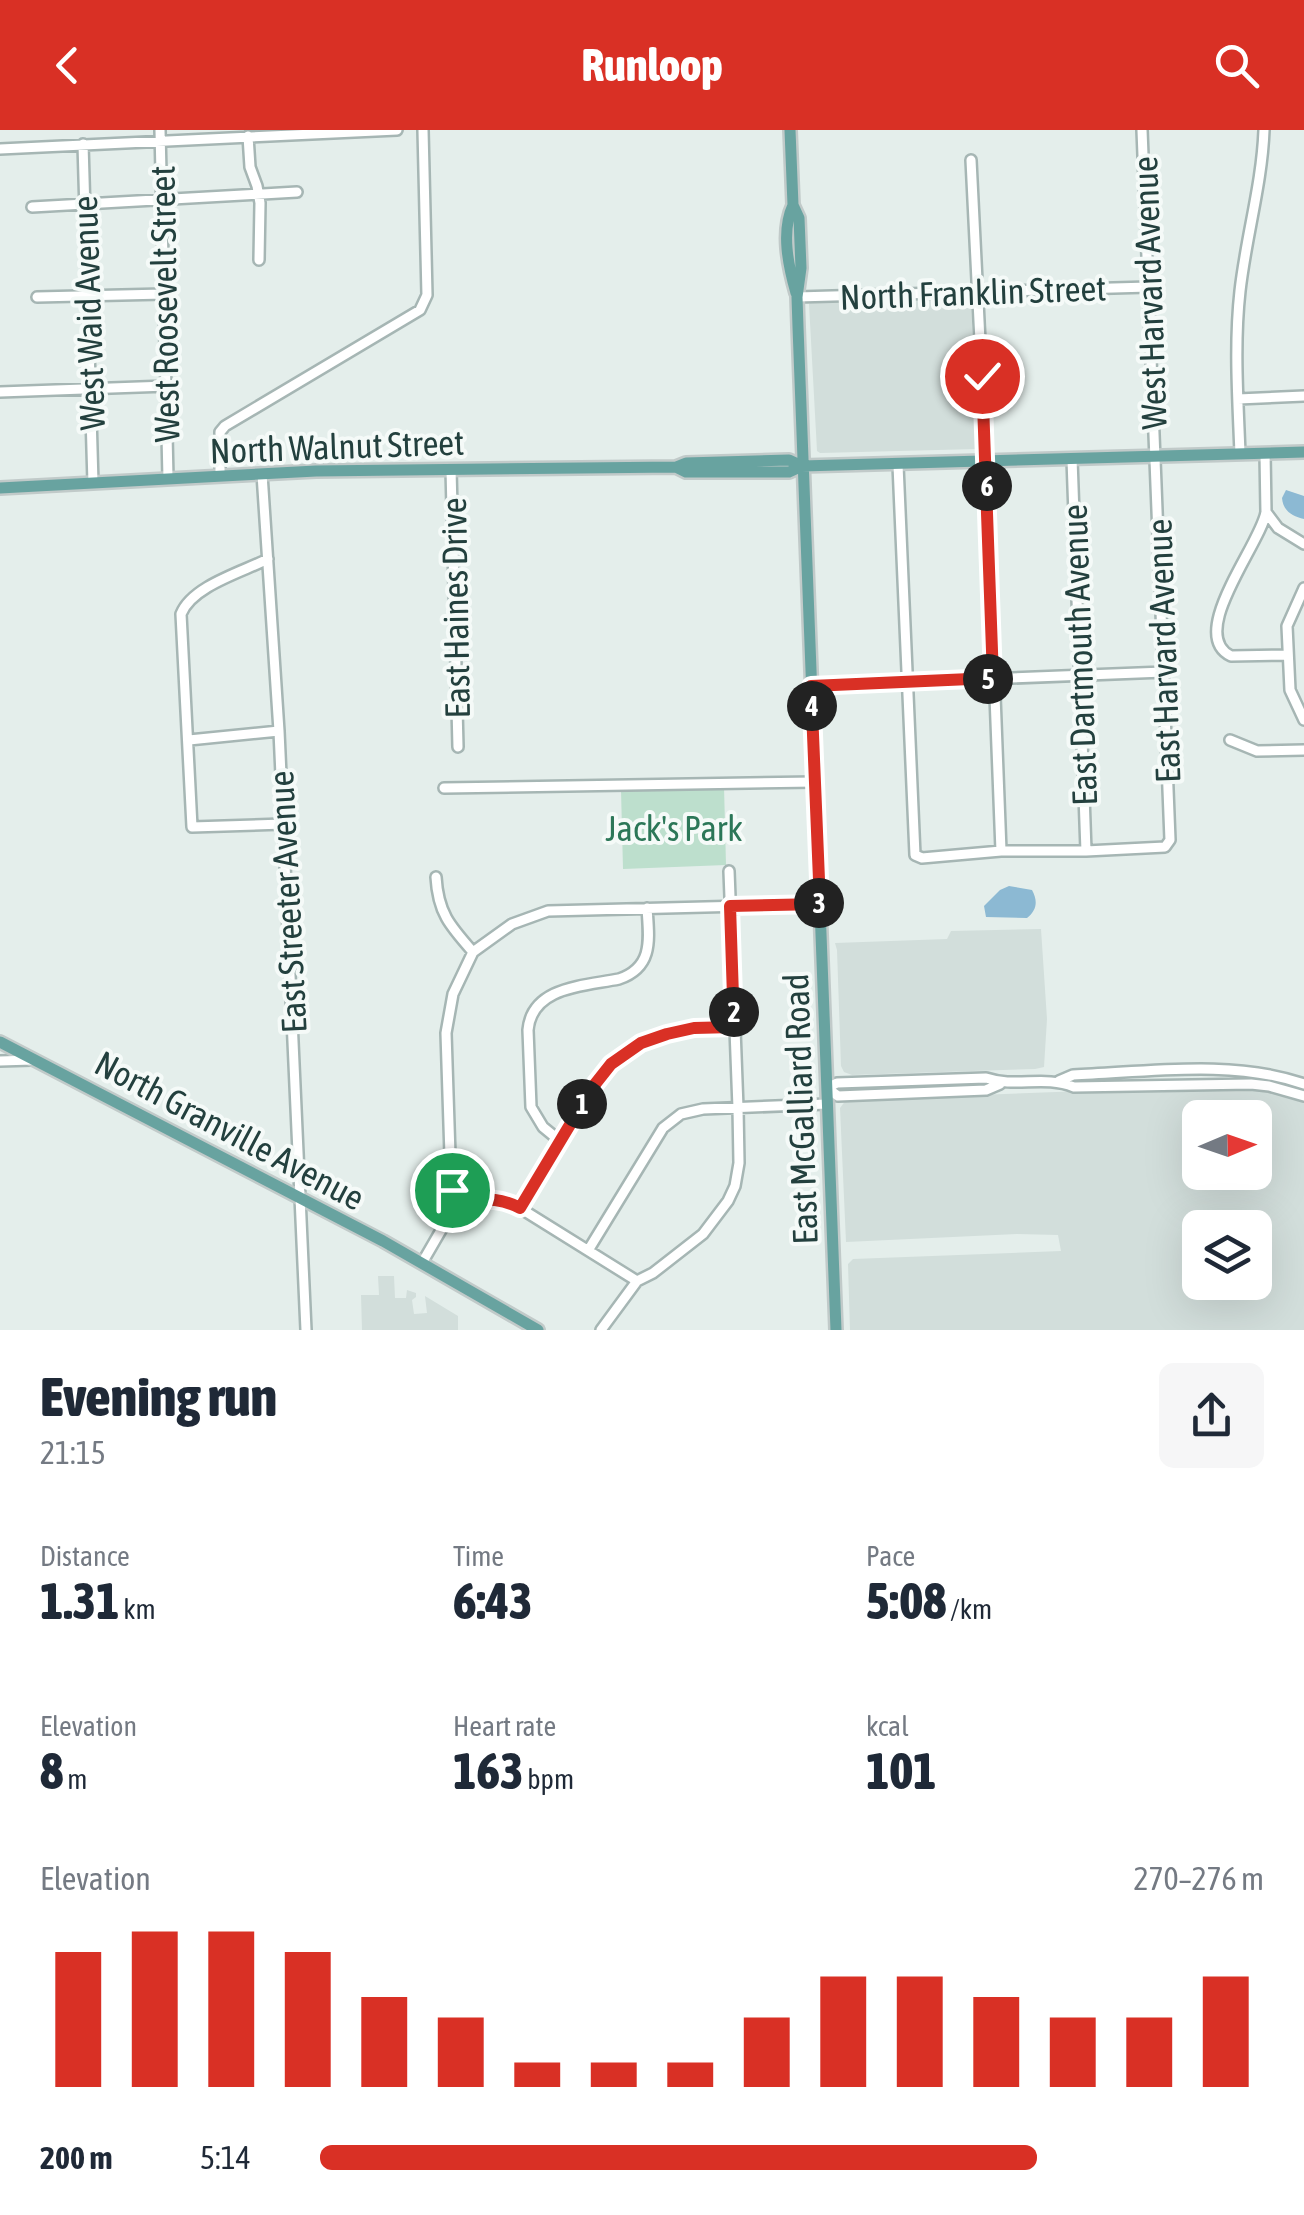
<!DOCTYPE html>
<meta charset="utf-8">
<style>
body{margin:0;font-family:"Asap Condensed",sans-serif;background:#f6f6f7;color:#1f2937;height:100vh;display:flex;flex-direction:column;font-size:38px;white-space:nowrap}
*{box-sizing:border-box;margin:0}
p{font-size:32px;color:#747a83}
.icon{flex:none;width:55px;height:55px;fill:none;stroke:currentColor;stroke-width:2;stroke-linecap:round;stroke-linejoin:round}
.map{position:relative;height:1200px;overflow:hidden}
.details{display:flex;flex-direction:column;background:#fff;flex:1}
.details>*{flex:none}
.needle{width:65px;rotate:88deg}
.fabs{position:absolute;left:1182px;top:970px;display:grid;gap:20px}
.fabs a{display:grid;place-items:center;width:90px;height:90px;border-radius:15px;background:#fff;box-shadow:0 10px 40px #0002;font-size:50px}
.pin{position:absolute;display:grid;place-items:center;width:85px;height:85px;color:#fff;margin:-42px;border:5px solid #fff;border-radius:50%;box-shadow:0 2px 10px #0007}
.km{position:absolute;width:50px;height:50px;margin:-25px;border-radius:50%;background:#222;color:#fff;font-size:28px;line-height:50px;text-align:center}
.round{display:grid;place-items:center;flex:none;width:105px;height:105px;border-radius:15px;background:#f6f6f7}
.head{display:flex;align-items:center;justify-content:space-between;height:170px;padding:0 40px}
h1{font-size:55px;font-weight:800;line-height:75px}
.stats{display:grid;grid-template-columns:repeat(3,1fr);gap:15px;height:170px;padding:10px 40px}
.stats div{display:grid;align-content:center}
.stats b{font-size:50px;font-weight:800}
.stats small{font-size:28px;font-weight:400}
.stats p{font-size:28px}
.chart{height:280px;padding:20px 40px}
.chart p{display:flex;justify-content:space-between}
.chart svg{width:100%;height:180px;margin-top:10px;stroke:#d93025;stroke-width:6}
ul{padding:0 40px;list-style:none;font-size:32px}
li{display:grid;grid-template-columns:160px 120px 1fr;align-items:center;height:75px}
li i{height:25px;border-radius:12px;background:#d93025}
header{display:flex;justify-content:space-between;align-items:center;height:130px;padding:0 40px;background:#d93025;color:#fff;font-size:45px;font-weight:800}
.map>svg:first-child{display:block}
.built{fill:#d2dedb;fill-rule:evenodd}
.green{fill:#bddfcd}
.water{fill:#8cb9d3}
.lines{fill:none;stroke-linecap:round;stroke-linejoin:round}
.minor-casing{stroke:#a6b6b4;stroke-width:14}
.major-casing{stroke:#c1cac9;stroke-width:16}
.minor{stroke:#fff;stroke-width:9}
.major{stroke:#68a3a0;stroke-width:11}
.route-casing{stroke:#fff;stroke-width:20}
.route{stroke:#d93025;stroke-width:12}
.labels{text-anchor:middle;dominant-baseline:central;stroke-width:8;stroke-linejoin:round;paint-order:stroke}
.street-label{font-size:35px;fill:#23403e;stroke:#f5faf8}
.park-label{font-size:35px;fill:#2c7758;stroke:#f5faf8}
</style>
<header><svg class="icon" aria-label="back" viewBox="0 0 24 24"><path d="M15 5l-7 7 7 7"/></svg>Runloop<svg class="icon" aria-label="search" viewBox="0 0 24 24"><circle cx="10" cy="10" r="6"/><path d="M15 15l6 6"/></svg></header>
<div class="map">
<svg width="1304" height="1200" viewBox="0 0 1304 1200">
<rect width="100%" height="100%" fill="#e4eeeb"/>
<path class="built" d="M971 167 977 319 820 323 817 321 809 174 812 171Z
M1041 799 1047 889 1044 937 1035 939 852 945 844 942 841 936 837 820 835 813 947 809 951 801Z
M1244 955 1264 958 1304 971V1200H850L848 1134 853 1129 1061 1121 1058 1105 1017 1104 846 1112 840 978 846 970ZM1200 988H1255V1042H1200ZM1200 1098H1255V1152H1200Z
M378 1146H394L395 1168H406L407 1160 416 1163V1167L412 1170 414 1184 427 1183 425 1166 458 1186V1200H362L361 1165H379Z"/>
<path class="green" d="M724 656 726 735 623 739 621 660Z"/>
<path class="water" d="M1286 360 1304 366V389C1292 386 1283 381 1282 368Z
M1009 756 1032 760C1038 771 1037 780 1027 788L986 787 984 776 1000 760Z"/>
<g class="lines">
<g class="minor-casing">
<path id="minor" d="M160 0 168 348
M248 6 250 37 257 56 260 73 259 130
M83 14 93 353
M0 19 397 0
M971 30 986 332 1001 721
M32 77 297 62
M37 167 164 164
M797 167 1149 157
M0 262 167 256
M1238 269 1304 266
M1265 323 1266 382 1278 398 1304 414
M1240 324C1238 270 1234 215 1240 161 1246 107 1262 54 1264 0
M1072 329 1086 721
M898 335 915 725 922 728 1001 721H1086L1165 717 1170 710 1142 0
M451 339 458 617
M262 344 279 601 306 1200
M220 346V302L225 296 420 180 427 165 423 0
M1266 382C1261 414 1186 504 1231 526L1288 525
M268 429C242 442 192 456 181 484L192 697 283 694
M1304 458 1287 496 1290 560 1304 590
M811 556 1164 542
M189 610 279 601
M1230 610 1257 621 1304 620
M444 658 815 652
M436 747C438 783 450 796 473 822
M0 931 32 930
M1059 951 1073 945C1148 942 1232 929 1304 954
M827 958 837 953 986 948C1016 958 1044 945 1074 957L1251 954 1269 956 1304 966
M827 958 838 966 986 960 1000 954
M560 1011 543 997 531 977 528 900C532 856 585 856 619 849 654 837 649 809 647 778
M451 1051 483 1068 494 1069 515 1075 637 1151
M520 1078 592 958 611 934 641 913 667 903 694 899 734 897
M589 1119 663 998 681 984 703 979 827 974
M422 1133 458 1071 451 1056 446 903 453 864 473 822 512 794 548 781 819 774
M601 1200 637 1151 653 1143 703 1104 728 1071 735 1056 739 1033 738 978 729 741"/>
</g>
<g class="major-casing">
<path id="major" d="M790 0 793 75 799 88 801 138 797 167 798 197 836 1200
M793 75C781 101 788 135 796 163
M676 337 686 342H789L802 336
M0 358 316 341 676 337 686 333 789 330 802 336 1304 322
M0 912 383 1111 538 1200"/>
</g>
<use href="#minor" class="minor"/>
<use href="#major" class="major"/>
</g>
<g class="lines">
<g class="route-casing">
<path id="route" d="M452 1060 458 1071C482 1070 498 1066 520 1078L592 958 611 934 641 913 667 904 694 898 734 897 730 776 820 774 811 556 993 548 982 246"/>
</g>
<use href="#route" class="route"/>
</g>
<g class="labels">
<g class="street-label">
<text transform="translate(973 162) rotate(-2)">North Franklin Street</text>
<text transform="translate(1149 163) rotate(-92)">West Harvard Avenue</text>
<text transform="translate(164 174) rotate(-91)">West Roosevelt Street</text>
<text transform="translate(88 183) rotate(-92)">West Waid Avenue</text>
<text transform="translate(337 316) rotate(-2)">North Walnut Street</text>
<text transform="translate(455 478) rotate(-91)">East Haines Drive</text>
<text transform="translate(1163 521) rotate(-92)">East Harvard Avenue</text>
<text transform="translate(1079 525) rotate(-92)">East Dartmouth Avenue</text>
<text transform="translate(287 772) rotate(-93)">East Streeter Avenue</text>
<text transform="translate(800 979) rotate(-92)">East McGalliard Road</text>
<text transform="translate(230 1000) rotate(28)">North Granville Avenue</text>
</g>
<g class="park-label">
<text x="674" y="698">Jack's Park</text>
</g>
</g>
</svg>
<div class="fabs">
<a><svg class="needle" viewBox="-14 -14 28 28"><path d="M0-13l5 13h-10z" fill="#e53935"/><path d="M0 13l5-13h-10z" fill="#747a83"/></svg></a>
<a><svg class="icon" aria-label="layers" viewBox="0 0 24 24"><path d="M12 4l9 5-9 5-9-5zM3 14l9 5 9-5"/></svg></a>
</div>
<div class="pin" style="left:452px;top:1060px;background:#1e9e55"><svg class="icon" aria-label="arrive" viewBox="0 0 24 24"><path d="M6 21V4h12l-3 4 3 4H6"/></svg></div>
<div class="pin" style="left:982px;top:246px;background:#d93025"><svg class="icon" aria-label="check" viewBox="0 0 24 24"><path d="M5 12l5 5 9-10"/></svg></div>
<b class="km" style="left:582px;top:974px">1</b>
<b class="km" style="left:734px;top:882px">2</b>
<b class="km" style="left:819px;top:773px">3</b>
<b class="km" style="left:812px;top:576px">4</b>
<b class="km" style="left:988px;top:549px">5</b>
<b class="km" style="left:987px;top:356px">6</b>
</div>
<section class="details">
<div class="head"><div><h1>Evening run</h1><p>21:15</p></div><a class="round"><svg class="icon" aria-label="share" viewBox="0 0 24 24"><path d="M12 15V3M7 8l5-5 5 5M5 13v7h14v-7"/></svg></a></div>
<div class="stats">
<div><p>Distance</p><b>1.31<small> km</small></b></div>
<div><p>Time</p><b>6:43</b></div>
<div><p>Pace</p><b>5:08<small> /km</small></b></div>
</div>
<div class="stats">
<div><p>Elevation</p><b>8<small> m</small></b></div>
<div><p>Heart rate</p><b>163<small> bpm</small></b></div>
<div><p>kcal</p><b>101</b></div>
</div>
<div class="chart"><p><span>Elevation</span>270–276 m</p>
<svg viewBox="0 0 160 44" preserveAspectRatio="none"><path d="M5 44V11M15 44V6M25 44V6M35 44V11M45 44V22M55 44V27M65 44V38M75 44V38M85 44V38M95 44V27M105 44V17M115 44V17M125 44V22M135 44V27M145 44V27M155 44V17"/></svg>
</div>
<ul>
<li><b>200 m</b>5:14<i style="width:76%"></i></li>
</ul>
</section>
